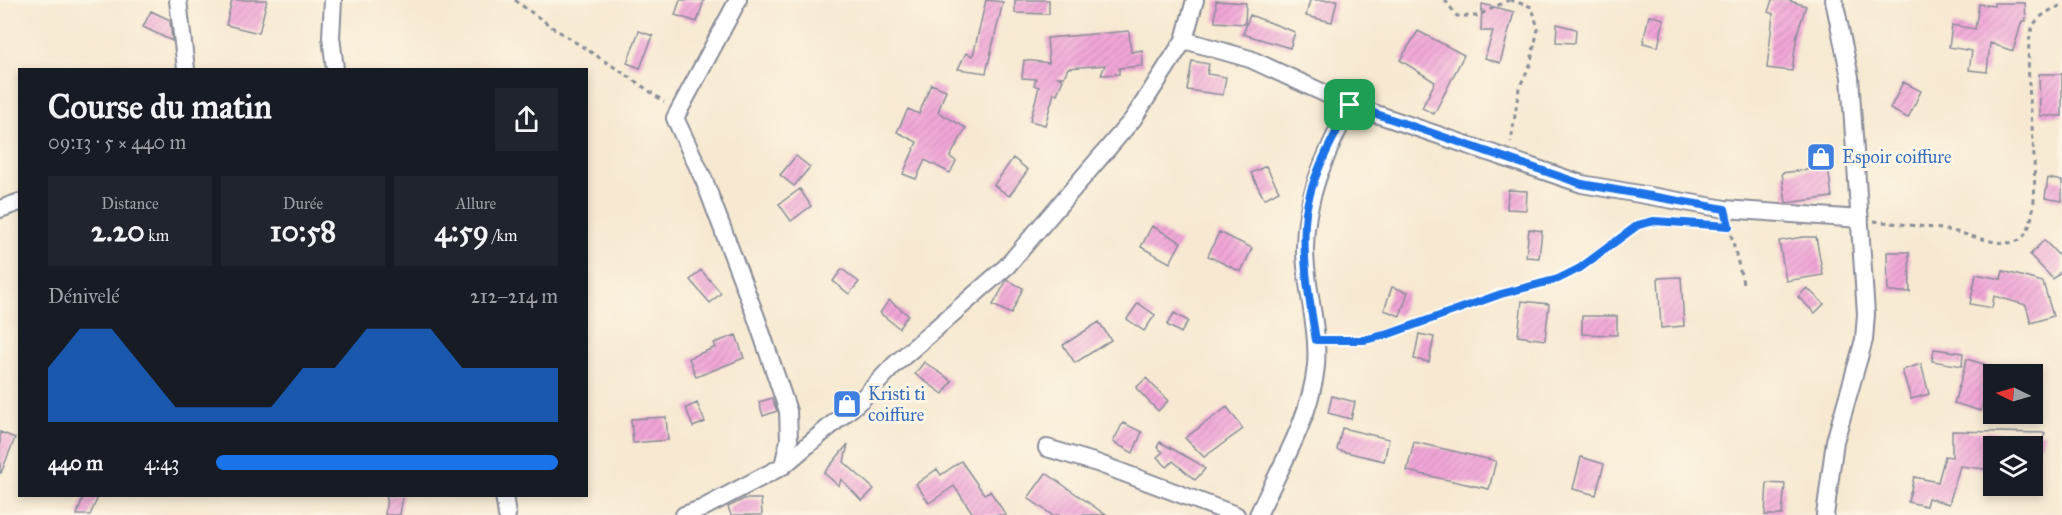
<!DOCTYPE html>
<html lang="fr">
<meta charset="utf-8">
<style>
body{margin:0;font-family:"IM FELL Great Primer",serif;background:#20242c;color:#f1f3f6;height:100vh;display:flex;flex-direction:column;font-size:22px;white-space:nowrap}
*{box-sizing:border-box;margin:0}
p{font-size:20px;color:#9ea1a6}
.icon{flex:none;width:33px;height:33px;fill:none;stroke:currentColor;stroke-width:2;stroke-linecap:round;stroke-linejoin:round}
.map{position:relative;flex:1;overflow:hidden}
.panel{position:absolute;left:18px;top:68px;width:570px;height:429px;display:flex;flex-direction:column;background:#171b24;border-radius:0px;box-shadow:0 3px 9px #0003}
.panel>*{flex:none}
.needle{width:39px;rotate:275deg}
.fabs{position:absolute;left:1983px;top:364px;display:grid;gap:12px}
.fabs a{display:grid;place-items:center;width:60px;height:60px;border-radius:0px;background:#171b24;box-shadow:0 3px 9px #0003;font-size:30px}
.pin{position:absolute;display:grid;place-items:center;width:51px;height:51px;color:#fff;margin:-26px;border-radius:12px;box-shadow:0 3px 9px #0006}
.round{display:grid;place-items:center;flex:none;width:63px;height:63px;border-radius:0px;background:#20242c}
.summary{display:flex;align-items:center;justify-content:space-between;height:102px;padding:0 30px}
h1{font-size:33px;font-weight:800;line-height:45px}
.figures{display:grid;grid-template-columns:repeat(3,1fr);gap:9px;height:102px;padding:6px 30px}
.figures div{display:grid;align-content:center;border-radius:0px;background:#20242c;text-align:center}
.figures b{font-size:30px;font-weight:800}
.figures small{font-size:16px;font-weight:400}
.figures p{font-size:16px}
.chart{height:168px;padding:12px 30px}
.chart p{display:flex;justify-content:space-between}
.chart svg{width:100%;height:108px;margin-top:6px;fill:#1a73e8;opacity:.7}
ul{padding:0 30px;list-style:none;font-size:20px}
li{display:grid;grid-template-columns:96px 72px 1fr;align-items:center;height:45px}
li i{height:15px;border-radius:8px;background:#1a73e8}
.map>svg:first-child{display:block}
.building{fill:url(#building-hatch)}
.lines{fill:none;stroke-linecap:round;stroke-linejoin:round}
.minor-casing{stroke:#898c98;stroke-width:20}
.path{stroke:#898c98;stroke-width:3;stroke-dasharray:4.5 4.5;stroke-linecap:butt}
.minor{stroke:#fff;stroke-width:16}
.route-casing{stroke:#fff;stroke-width:12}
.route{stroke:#1a73e8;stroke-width:8}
.labels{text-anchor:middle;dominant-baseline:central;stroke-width:6;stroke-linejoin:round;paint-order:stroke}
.shop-label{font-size:18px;fill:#366cbe;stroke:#fcf5e5;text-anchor:start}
</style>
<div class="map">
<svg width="2062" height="515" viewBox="0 0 2062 515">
<defs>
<pattern id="building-hatch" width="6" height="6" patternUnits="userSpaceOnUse" patternTransform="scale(1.5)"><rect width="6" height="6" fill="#f1a6d7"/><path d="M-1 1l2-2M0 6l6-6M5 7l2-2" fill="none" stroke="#ce8fbb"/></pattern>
</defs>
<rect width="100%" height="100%" fill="#fcf5e5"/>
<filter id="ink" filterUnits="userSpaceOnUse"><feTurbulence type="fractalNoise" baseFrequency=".0167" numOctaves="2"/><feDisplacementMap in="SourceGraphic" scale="12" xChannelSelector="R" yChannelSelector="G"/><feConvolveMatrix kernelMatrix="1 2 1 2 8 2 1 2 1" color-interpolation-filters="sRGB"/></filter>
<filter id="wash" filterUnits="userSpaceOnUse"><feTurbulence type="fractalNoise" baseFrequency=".008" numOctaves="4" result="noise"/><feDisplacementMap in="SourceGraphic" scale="24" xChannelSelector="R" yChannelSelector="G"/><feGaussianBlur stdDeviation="1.35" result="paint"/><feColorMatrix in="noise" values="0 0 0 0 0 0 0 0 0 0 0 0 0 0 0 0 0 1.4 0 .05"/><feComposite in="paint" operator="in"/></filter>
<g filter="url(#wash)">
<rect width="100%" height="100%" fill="#f7e9d1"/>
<g id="blocks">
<path class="building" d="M232 0H267L259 33 226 25Z
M680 0H704L697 22 675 15Z
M986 0 1003 2 986 73 958 69 966 53 973 56Z
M1015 0H1049V14L1015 13Z
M1310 0H1337L1332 22 1306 16Z
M1772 0H1787L1806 6 1797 34 1792 71 1767 68 1773 14 1768 12Z
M1216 1 1246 3 1245 24 1215 22Z
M1994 3H2025L2026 21H2022L2013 51 1990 43 1987 72 1969 70 1972 51 1949 47 1952 25 1975 29 1979 4 1994 6Z
M1482 4 1514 12 1500 63 1485 58 1493 31H1481Z
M151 11 170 20 172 41 143 27Z
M1250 15 1295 32 1290 48 1243 34Z
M1649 15 1664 19 1658 47 1643 43Z
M1557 24 1576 29 1575 43 1556 42Z
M639 31 653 36 640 68 627 63Z
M1129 31 1131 52 1142 50 1143 66 1119 68V74L1101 75 1105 65 1068 68 1064 77H1058L1063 80 1057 94 1054 93 1045 125 1030 121 1039 87 1034 85 1036 79 1022 78 1024 60 1049 63 1047 38Z
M1418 31 1464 55 1434 114 1422 108 1435 82 1400 60Z
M1192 61 1209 64 1207 74 1226 77 1223 95 1187 90Z
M2039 74H2062V116H2040Z
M1903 82 1921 91 1908 118 1890 109Z
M931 84 946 90 938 112 966 128 950 157 956 161 950 173 925 160 916 179 903 174 917 142 897 132 908 109 919 114Z
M796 156 810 167 794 186 780 175Z
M1013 158 1028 170 1009 196 994 185Z
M1266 166 1279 191 1264 199 1251 173Z
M1828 167 1832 197 1786 203 1782 173Z
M2048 178 2062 181V201L2045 198Z
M800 189 811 206 791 221 779 204Z
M1508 190 1527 191 1526 210 1507 209Z
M1152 226 1181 242 1170 263 1141 247Z
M1529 229 1542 231 1539 258 1526 257Z
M1219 232 1252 248 1241 272 1208 256Z
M1803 237H1816L1823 275 1786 281 1779 241Z
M2044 240 2062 259V270L2053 279 2030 255Z
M1887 252H1909L1910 292H1888Z
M842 269 859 282 849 294 833 281Z
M701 270 721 293 710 303 690 280Z
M2003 271 2043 282 2053 316 2031 323 2026 305 1994 296 1992 308 1970 304 1976 274 2001 279Z
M1681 277 1684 326 1661 328 1658 278Z
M1007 280 1023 288 1011 314 993 305Z
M1392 287 1408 292 1400 316 1384 310Z
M1807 288 1824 304 1815 313 1798 297Z
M889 300 908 315 899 328 880 313Z
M1522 301 1549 304 1545 340 1518 336Z
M1138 303 1155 315 1144 331 1127 319Z
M1174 313 1188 321 1181 333 1167 325Z
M1582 316H1617V335L1582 334Z
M1099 322 1111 340 1075 363 1063 345Z
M1419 334 1434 337 1429 362 1414 359Z
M736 335 744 358 696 377 689 358 716 347 714 343Z
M1934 349 1963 353 1962 366 1932 361Z
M1967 359 1993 367 1981 411 1954 403Z
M924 362 952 381 943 394 915 374Z
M1921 364 1929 394 1911 399 1902 370Z
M1146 378 1168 401 1158 411 1136 388Z
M1332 396 1355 402 1351 419 1328 413Z
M772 398 777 411 763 416 759 402Z
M697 403 705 422 693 427 686 408Z
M1227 407 1243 429 1204 457 1185 438Z
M666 417 668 440 633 443 631 419Z
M1123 423 1142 432 1133 453 1113 442Z
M1342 428 1389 439 1384 461 1337 450Z
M1952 431 2045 433 2040 447H1994V470L1960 466 1949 504 1928 498 1926 506 1908 502 1914 477 1938 482 1945 456 1952 457Z
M0 432 15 438 1 473H0Z
M1160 442 1198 463 1205 469 1195 480 1173 461 1167 467 1157 457 1163 452 1157 447Z
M1414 442 1496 461 1489 489 1407 471Z
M848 444 844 462 874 489 862 501 841 479 839 486 824 473Z
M1581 457 1604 464 1596 495 1573 489Z
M961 461 984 494 990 491 1006 515H974L954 486 929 503 916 484 937 469 941 475Z
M1046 473 1106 515H1052L1028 498Z
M1767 483 1785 484 1782 515H1765Z
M84 495H99L90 515H77Z
M387 495H403L400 515H385Z
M744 499H761L762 515H731L728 507Z"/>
</g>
</g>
<g filter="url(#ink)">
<use href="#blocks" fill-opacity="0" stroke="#898c98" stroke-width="1.5"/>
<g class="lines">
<g class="minor-casing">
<path id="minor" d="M178 0 186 69
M333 0 331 37 335 69
M738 0 675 118 704 180 756 317 788 411 789 440 783 466
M1184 40 1250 59 1350 105 1582 184 1725 209 1860 219
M0 209 20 202
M1047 448 1097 463 1236 515
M504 495 507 515
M684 515 701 509 783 466 861 400 894 365 1007 266 1133 119 1184 40 1195 0
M1258 515C1279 469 1311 418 1316 366 1319 328 1306 290 1305 252 1304 197 1326 154 1350 105
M1825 515 1835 441 1864 340 1866 314 1850 77 1834 0"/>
</g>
<path class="path" d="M515 0C562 37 616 65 664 102
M1445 0 1457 16H1477L1509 0
M1510 0 1532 7 1538 29 1530 65 1519 88 1511 142
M1874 221C1898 224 1923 226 1947 230 1967 233 1994 246 2014 242 2058 232 2015 65 2033 26 2038 16 2052 9 2062 5
M1729 226 1743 283
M1332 340 1364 341 1389 335 1501 294 1558 279 1580 269 1638 225 1654 221 1712 225"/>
<use href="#minor" class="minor"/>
</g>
</g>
<g class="lines" filter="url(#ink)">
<g class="route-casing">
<path id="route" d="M1350 105 1582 184 1725 209 1729 226 1654 221 1638 225 1580 268 1558 279 1501 294 1389 334 1364 340H1316C1309 299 1301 254 1306 212 1312 174 1333 139 1350 105Z"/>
</g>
<use href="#route" class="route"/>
</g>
<defs>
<g id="shop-square" transform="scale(1.5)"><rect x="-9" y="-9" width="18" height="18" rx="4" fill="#3f7fe0" stroke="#fcf5e5"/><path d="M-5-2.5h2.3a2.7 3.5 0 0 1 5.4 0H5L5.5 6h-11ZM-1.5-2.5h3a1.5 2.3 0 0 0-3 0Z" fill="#fff"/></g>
</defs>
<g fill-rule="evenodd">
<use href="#shop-square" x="1821" y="157"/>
<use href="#shop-square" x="847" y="404"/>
</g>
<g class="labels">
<g class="shop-label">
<text x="1842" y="157">Espoir coiffure</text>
<text x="868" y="394">Kristi ti<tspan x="868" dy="21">coiffure</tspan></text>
</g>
</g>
</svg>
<div class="fabs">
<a><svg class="needle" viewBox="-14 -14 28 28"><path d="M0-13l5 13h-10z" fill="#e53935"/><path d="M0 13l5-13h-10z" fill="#9ea1a6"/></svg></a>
<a><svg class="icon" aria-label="layers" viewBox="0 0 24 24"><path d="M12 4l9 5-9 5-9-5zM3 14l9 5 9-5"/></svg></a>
</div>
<div class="pin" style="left:1350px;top:105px;background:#1e9e55"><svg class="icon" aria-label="arrive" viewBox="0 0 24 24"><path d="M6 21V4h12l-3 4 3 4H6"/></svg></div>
<section class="panel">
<div class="summary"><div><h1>Course du matin</h1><p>09:13 · 5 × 440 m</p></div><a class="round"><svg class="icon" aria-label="share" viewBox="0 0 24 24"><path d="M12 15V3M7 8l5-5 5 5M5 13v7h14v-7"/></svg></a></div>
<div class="figures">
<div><p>Distance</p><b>2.20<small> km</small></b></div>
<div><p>Durée</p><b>10:58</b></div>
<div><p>Allure</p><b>4:59<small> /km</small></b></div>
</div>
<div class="chart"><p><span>Dénivelé</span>212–214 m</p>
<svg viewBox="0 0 160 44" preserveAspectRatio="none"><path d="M0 44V22L10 6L20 6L30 22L40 38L50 38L60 38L70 38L80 22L90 22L100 6L110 6L120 6L130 22L140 22L150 22L160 22V44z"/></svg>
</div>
<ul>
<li><b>440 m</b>4:43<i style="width:100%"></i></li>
</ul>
</section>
</div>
